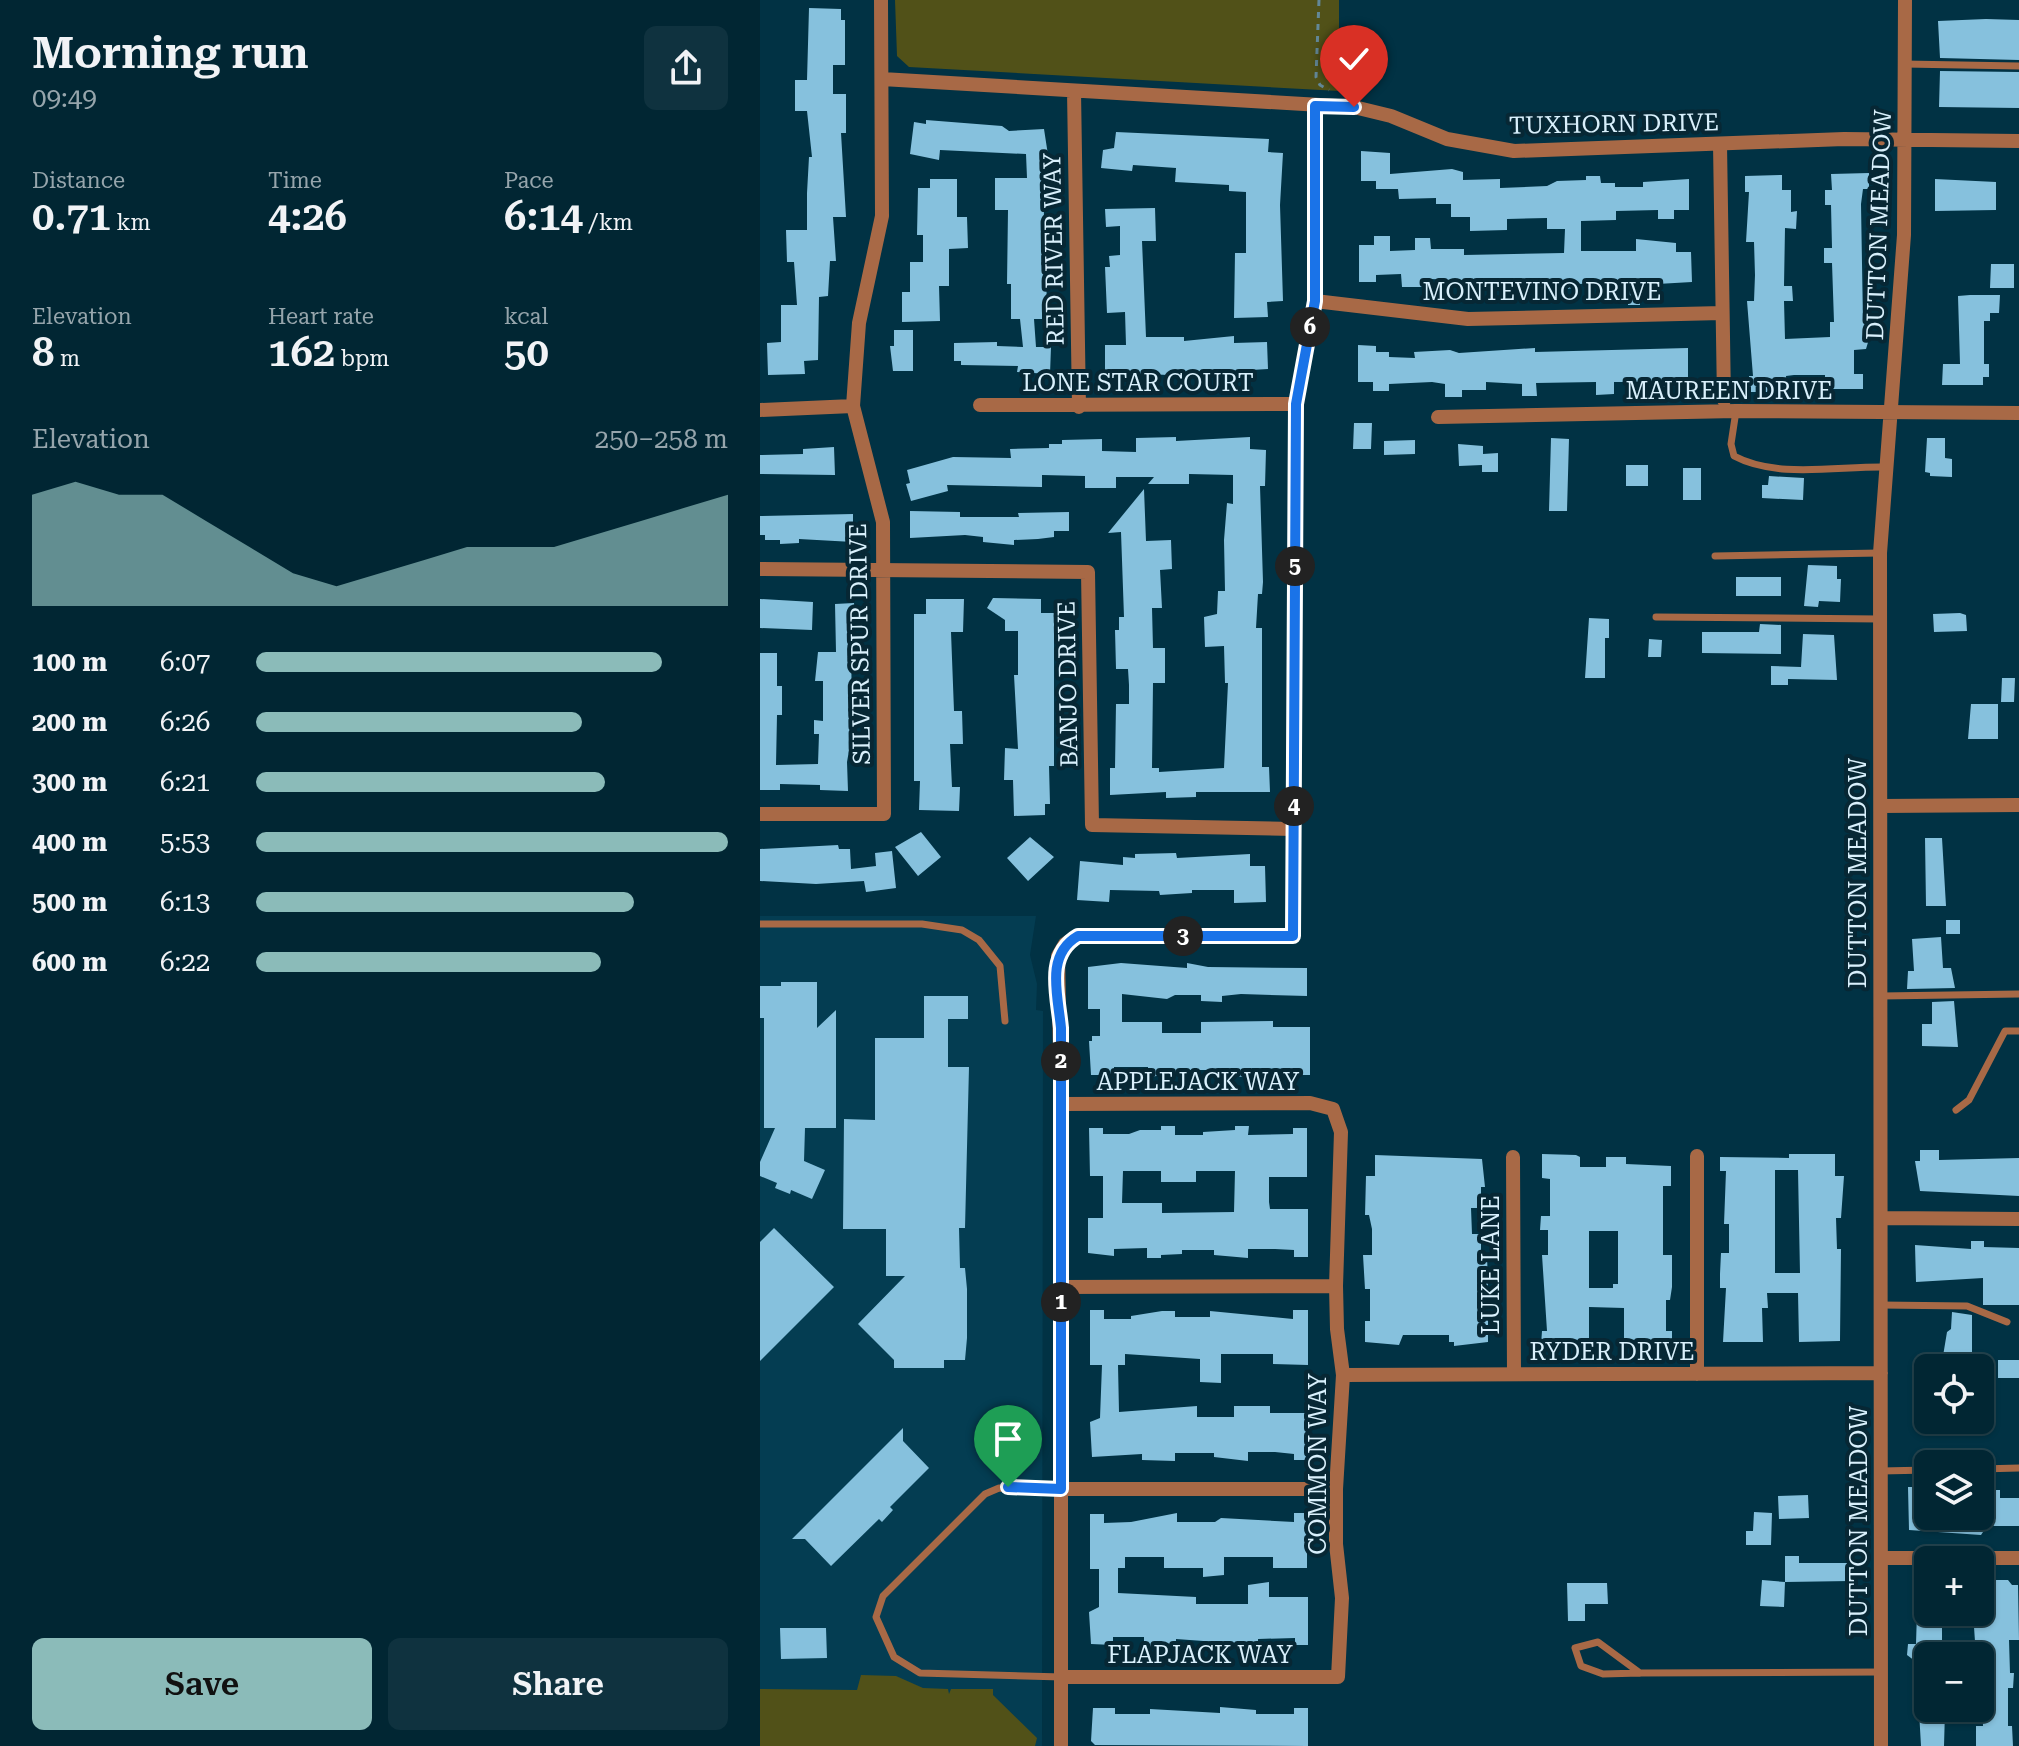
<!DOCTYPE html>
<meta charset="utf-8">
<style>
body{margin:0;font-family:"Roboto Serif",serif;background:#0f323f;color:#f1f3f6;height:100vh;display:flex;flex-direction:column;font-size:30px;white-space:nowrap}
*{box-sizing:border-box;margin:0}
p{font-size:26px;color:#96a5ac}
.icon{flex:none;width:44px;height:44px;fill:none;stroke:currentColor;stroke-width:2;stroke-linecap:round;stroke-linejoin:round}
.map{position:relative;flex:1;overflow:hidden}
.sheet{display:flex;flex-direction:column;background:#012633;width:760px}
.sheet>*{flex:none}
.tools{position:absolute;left:1154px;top:1354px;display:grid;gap:16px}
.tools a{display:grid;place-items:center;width:80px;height:80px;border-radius:12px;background:#012633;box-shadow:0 2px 6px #0004,0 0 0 2px #23434e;font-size:40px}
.pin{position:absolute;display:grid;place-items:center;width:68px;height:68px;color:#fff;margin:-82px -34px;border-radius:50% 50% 50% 0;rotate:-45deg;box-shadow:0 0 8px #0007}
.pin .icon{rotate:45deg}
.km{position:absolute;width:40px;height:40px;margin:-20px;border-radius:50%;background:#222;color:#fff;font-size:22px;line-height:40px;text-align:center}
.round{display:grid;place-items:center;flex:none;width:84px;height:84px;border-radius:12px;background:#0f323f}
.head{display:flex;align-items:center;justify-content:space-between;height:136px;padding:0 32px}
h1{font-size:44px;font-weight:600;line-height:60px}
.figures{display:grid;grid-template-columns:repeat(3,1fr);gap:12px;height:136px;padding:8px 32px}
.figures div{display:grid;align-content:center}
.figures b{font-size:40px;font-weight:600}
.figures small{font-size:22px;font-weight:400}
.figures p{font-size:22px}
.chart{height:224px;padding:16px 32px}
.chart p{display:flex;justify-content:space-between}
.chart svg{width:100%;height:144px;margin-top:8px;fill:#8bbbb9;opacity:.7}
.button{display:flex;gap:16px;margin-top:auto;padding:16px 32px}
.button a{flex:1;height:92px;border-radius:12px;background:#8bbbb9;color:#111;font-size:32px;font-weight:600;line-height:92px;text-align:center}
.button a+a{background:#0f323f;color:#f1f3f6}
ul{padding:0 32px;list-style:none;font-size:26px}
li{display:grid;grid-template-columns:128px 96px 1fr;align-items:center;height:60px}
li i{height:20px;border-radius:10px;background:#8bbbb9}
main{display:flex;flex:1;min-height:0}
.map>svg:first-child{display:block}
.built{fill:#043d52}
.green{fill:#515118}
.building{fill:#86c1dd;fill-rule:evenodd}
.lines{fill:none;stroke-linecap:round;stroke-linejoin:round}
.path{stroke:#638898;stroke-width:3;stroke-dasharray:6 6;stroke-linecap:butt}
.lane{stroke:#a86946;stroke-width:7}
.street{stroke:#a86946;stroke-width:14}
.route-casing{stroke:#fff;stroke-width:16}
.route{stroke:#1a73e8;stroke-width:10}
.labels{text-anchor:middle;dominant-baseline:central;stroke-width:8;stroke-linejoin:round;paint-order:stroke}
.street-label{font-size:24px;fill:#d9f0fc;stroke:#072734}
</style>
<main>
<section class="sheet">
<div class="head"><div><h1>Morning run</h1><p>09:49</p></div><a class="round"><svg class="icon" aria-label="share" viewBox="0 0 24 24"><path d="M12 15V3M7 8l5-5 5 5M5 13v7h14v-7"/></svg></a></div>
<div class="figures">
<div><p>Distance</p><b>0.71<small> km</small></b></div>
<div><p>Time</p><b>4:26</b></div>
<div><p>Pace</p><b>6:14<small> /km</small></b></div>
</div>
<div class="figures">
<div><p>Elevation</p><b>8<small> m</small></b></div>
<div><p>Heart rate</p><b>162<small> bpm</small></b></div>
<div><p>kcal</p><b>50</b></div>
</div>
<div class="chart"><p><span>Elevation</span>250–258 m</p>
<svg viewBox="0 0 160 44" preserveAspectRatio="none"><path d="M0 44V10L10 6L20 10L30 10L40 18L50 26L60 34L70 38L80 34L90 30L100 26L110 26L120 26L130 22L140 18L150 14L160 10V44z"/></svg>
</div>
<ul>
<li><b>100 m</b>6:07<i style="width:86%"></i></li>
<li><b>200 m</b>6:26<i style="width:69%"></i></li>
<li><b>300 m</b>6:21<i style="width:74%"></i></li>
<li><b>400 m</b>5:53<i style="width:100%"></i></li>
<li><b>500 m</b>6:13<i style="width:80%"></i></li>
<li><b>600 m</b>6:22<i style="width:73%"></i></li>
</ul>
<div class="button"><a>Save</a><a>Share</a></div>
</section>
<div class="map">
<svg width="1259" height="1746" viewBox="0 0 1259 1746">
<rect width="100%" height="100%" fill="#013244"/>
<path class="built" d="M0 916H276L270 955 277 984 276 1010 283 1011 282 1746H0Z"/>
<path class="green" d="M135 0H579V91L149 67 137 56Z
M101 1675 136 1676 163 1688 188 1689 189 1694 191 1689H233V1695L277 1738 275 1746H0V1689L97 1690Z"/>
<path class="building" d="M49 8 81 9V20H85V65H73V94H86V133H81L86 217H73L76 261H70L68 296 59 297 58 360 44 361 45 374 8 375 7 343 21 342V305H37L34 262H27L26 230H47V193L49 157H52L47 111H35V80H47Z
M1226 19 1259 20V60L1180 58 1178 21Z
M1180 71 1259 72V108L1179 107Z
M166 120 242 126 249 131 284 129 288 155 282 156 287 306H282V319H274L276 347H291L290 374 257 372 258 366 201 365V361H194V343L237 342V346L263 347 260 319H251V284H247L248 210H235V178H267L266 154 180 150 179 160 150 154 154 122 166 124Z
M356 132 509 139 508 152 523 153 520 205 523 301 507 302 508 317 474 318 475 253H486V192L469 191V185L415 182 416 168 373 165 372 171 341 168 343 150 354 148Z
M601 151 630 153V174L692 169 703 172V180L740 179V188L787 186 797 181 826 180V176H840L841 183H855V187H883V182L929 179V210H914V219H898V210L856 211V220L821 221V251H876V239L916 243V252H931L932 282 880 285V305H868V282L818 284V287L807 289 768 291V284L718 290 714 281 671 279 672 284 662 287H642L641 274 616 275V282H599V245H614V236H630V251L655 250V238H670L671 249H704V255L804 253 805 229H787V218L747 219V230L710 231V217H691V204H676V198L639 199 638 189H616V181H601Z
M1109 173V189H1103L1101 204 1103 322 1108 321 1109 339 1106 349 1094 350V374H1103V389H1065V375H1034L1026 376 1027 392H989V376H993L987 301H994L995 275 994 242H986L989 192H985V176L1022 175V190H1031V212L1037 211 1036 229 1025 228 1024 286H1032L1033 301H1024L1025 339 1070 337V322H1074L1072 263H1064V248H1072L1071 205H1065V190H1072L1071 174Z
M170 179H197V217H207L208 248 189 249V286H179L180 321 142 322V292H150V262H163V235H157L158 188H170Z
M1175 179 1236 182V210L1175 211Z
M395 208 396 241H382L386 337H424V341L474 336V343L507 342 508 369 408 375 345 372V345H366L365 312 347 313 345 267H350L349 256 360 255V226L346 227 345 209Z
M1231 264H1254V288H1230Z
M1210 295H1240L1239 313H1230V321H1224V364H1229V377H1223V385H1182L1183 364H1200L1198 296Z
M134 330H153V371H133L130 346H134Z
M598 345 616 346V352H629V357L655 358 654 352 690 350 699 353 775 348V352L928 348V379H912V387L897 388V382H854V394L836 395V382L776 383 777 396H762V384L726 382V390H702V397H685V384L672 382 629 384V391H613V382H598Z
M594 423H612L611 449H593Z
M416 437V441L490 437V449L506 450 505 486H500L503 582 502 594H498L496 628H502V767H509L510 792H436V797L406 798V792L350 795V768H355L356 704H369V685L368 669H356L355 630H359V617H364L361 532 348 533 384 489 386 541 411 540 412 569 400 570 402 608H392L393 648H405V683H393L392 768H399V772L464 768 468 683H465L464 646 445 647 444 617 457 614 458 591H465L464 540 467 503 473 504V475L429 474V484H388L394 477H356V488H325V476L282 475V487L187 485 188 491 151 501 146 484 150 483 147 470 193 457 251 458 250 449 289 448V444H302V440L342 439V451L376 452V438Z
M791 438 809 439 807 511H789Z
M1167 438H1185V458L1192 459V477L1170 476V473L1165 472Z
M655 440V454L624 455V441Z
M698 444 723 446V454L738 453V472H722V465L699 466Z
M74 447 75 475 0 474V455L43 454V449Z
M866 465H888V486H866Z
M923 468H941V500H923Z
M1009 476 1044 478 1043 500 1002 498V485H1008Z
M150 511 200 512V517H259L258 513 309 512V531H294V537L278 539 254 540V545L223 542V537L205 535 150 538Z
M93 514V542L39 539V543L20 544V540H5V535H0V516Z
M1048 565 1077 566V579H1081L1080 602 1059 601 1058 607 1044 606Z
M976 577H1021V596H976Z
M233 598 281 599V613H294V766H289L290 804H285V815L254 816 253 780H244L245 748 258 749 254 675H258V631H245V620L227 608Z
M0 599 53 602 52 630 0 628Z
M166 599H204L203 632H191L194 711H202L203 744H190L192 787H200L199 811 159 810 160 781H154V614H166Z
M94 603 97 629H91L92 733 87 762 88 791 60 790V785L20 784V790H0V653H17V686H22V715H17L16 765 58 764 59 734H54V720L63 721V681H55L58 652H76L75 604Z
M1200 613 1206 615 1207 631 1174 632 1173 614Z
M829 618 849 619V638H845V678H825Z
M1000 624 1021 625V654L942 653V632H999Z
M1043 634 1074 635 1077 680 1028 679V685H1011V666L1041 667Z
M889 639 902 640 901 657H888Z
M1242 678H1255L1254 702H1241Z
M1211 704H1238V739H1208Z
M161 832 181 857 158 876 135 847Z
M270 837 294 857 268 881 247 858Z
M1165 838H1182L1186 906H1166Z
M78 845 79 849H90L91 869 116 866 115 853 132 851 136 888 106 892 104 881 56 884 0 881V849Z
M416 853 417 858 490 854V866H505L506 902 474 903V890H432V893L400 895 399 891 350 890 349 902 317 900 320 861 363 865V857L375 858V854Z
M1186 920H1200V934H1186Z
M1181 937 1183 968H1191L1195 988 1147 989 1148 971H1154L1152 939Z
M361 963 427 968V963L448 967 547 968V996L481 994 462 996V1002L441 1001V995H415L407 999 362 994V1022H402V1033H441V1022L513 1021V1027H550V1075H536V1069L492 1068V1077L448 1076V1070H423V1073L388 1077V1067H354V1075H331L329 1041H332V1036H340V1009H328V967Z
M21 982H57V1028L76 1010V1128H45L44 1161 65 1170 52 1199 31 1190 30 1194 15 1188 17 1183 0 1176V1162L15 1128H4V1018H0V986H21Z
M164 996H208V1019H188V1067H209L205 1228H199L200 1268H205L207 1289V1338L205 1360H184V1368H134V1360L98 1324 145 1276H126V1229H83L84 1119 115 1120V1038H164Z
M1194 1001 1198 1047 1162 1046V1024H1172V1002Z
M401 1126H415V1135H443V1132L475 1130V1126H489L488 1135 533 1134V1128H547V1177H509V1202L510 1209H548V1257H534V1250L515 1249H488V1258L454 1255V1250H422V1254L401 1255V1258H387V1248L354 1249V1256L328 1253V1218H343V1176H330L329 1128H343V1134H369L380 1130H401ZM363 1171H401V1182H436V1171H475L474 1212 402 1213V1203H362Z
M1160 1150H1179V1160L1259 1158V1196L1160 1191 1155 1161H1160Z
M782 1154 816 1155 820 1157V1167H846V1157H866V1164L911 1166V1186H903V1255H912V1287L910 1300H906V1331H912V1344H864V1308L829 1307V1344L781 1345 782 1331H787L782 1255H788V1230H780L781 1216H790V1179L782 1178ZM829 1231H858V1284H853V1288H829Z
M1029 1154H1075V1176H1084L1081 1218H1076L1077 1249H1081L1080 1341 1039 1342 1038 1293H1007L1008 1308H1002L1003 1342H963L966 1288H960V1274L961 1253H969V1224H964L966 1171H960V1157L1029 1158ZM1015 1170H1038L1040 1273H1015Z
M615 1155 722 1159 725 1187H721V1208H711L712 1234H721V1254H727L728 1288H720V1320H728V1342L694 1346V1342H689V1335H643L639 1345 605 1342V1321H610V1289H605L603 1255H612V1229L609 1215H605L606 1176H615Z
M14 1228 74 1287 0 1361V1242Z
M1211 1241H1224V1247L1259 1248V1305H1223V1278L1156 1282 1155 1245 1211 1249Z
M330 1310H344V1319H371V1316L402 1311H415V1317H450V1311L533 1319V1310H548V1365L513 1364V1354H461V1383L440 1382V1359L365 1354V1365H358L359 1412 437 1406V1417H474V1406H510V1413H548V1460H534V1454L515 1452H488V1461L454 1457V1453H415V1461L382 1460V1454L332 1457 330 1422 340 1418 342 1365H330Z
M1192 1312 1212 1315V1360H1188L1183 1356 1187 1332 1191 1329Z
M1238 1360H1259V1378H1238Z
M143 1428V1441L169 1468 130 1507 133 1510 122 1522 119 1519 71 1566 45 1539H32Z
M1148 1487H1168V1516H1220V1490H1240V1498H1259V1526H1227L1221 1535 1149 1530Z
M1048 1495 1049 1518 1019 1519 1018 1496Z
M994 1512 1012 1513 1011 1545H986V1531H993Z
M417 1513V1522H455L461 1518 534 1522V1513H547V1568H513V1557H464V1575L443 1577V1568H404V1557H365V1568H358V1593L436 1597V1604H488V1585L509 1582V1597H548V1645H535V1638L498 1639V1645L416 1639V1645L384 1647V1637H353V1645L331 1644 329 1612 339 1607V1569H330V1514H344V1523L371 1522Z
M1025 1556H1039V1563H1090V1581L1025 1582 1024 1607 1000 1606 1002 1580 1025 1582Z
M1220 1580H1248L1252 1585H1258L1259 1640H1249L1250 1673H1254L1253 1688H1248V1726H1252L1253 1746H1216V1726H1223L1220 1656H1216L1214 1627H1220Z
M807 1583H847L848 1604H825V1621H808Z
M1157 1612H1182V1644H1192L1193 1656H1168V1704H1158L1155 1661 1147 1655 1148 1644H1156Z
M20 1628H66L67 1658 21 1659Z
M460 1707 496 1710V1714H534V1708H548V1746L335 1745 331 1741 333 1708H355V1714H390V1709L460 1713Z
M1159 1711H1185L1184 1746H1161Z"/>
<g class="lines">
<path class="path" d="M559 0 556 77 560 85 569 90"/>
<path class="lane" d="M1144 64 1259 66
M976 411 971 444 974 456C1017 479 1078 466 1126 467
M955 556 1120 553
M896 617 1119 619
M0 924H162L202 930 219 940 240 966 245 1021
M1121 996 1259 994
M1196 1110 1209 1100 1245 1031H1259
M1121 1305 1207 1306 1247 1322
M1220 1469 1259 1468
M1121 1471 1168 1470
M301 1489 239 1488 225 1494 123 1596 116 1617 134 1657 160 1673 302 1677
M880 1673 838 1642 815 1648 821 1666 843 1674 880 1673 1121 1672"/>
<path class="street" d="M122 79 594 107 631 116 687 139 754 151 1084 139 1259 141
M314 91 319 407
M960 144 964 400
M555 301 708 319 962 313
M220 405 536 404
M0 410 93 406
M678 417 976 411 1259 413
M0 569 328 572 332 825 534 829
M1121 806 1259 805
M0 814H124L123 522 93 406 99 323 122 216 121 0
M301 1104 550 1103 573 1109 581 1132 576 1286 577 1329 583 1375 576 1489V1544L582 1598 578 1677H302
M937 1156V1374
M753 1157 754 1373
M1121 1218 1259 1219
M301 1287 576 1286
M583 1375 1121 1373
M301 1489H576
M1121 1558H1259
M301 1746V1104L298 956 305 944 318 936H533L536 404 555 301V106
M1121 1746 1120 553 1144 235 1145 0"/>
</g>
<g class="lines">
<g class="route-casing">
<path id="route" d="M248 1487 301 1489V1028C298 995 285 955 318 936H533L536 404 555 301V106L594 107"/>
</g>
<use href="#route" class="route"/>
</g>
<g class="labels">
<g class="street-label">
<text transform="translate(854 124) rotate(-1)">TUXHORN DRIVE</text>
<text transform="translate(1119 225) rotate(-88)">DUTTON MEADOW</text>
<text transform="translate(294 249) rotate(-91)">RED RIVER WAY</text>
<text x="782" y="292">MONTEVINO DRIVE</text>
<text x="378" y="383">LONE STAR COURT</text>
<text x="969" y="391">MAUREEN DRIVE</text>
<text transform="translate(100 644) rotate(-91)">SILVER SPUR DRIVE</text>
<text transform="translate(308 684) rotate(-91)">BANJO DRIVE</text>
<text transform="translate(1098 873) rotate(-90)">DUTTON MEADOW</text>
<text x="438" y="1082">APPLEJACK WAY</text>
<text transform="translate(731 1265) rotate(-90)">LUKE LANE</text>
<text x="852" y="1352">RYDER DRIVE</text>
<text transform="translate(558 1464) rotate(-90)">COMMON WAY</text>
<text transform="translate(1099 1521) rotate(-90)">DUTTON MEADOW</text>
<text x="440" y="1655">FLAPJACK WAY</text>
</g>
</g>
</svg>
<div class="tools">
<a><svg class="icon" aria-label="locate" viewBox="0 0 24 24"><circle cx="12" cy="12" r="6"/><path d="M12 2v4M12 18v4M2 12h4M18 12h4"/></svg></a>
<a><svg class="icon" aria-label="layers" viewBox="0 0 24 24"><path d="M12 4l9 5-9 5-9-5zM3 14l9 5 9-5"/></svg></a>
<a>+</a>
<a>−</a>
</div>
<div class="pin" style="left:248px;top:1487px;background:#1e9e55"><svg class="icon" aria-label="arrive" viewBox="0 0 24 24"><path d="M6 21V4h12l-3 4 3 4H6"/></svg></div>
<div class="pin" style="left:594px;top:107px;background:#d93025"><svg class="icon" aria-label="check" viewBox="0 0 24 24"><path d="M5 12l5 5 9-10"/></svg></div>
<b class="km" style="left:301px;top:1302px">1</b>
<b class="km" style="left:301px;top:1061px">2</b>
<b class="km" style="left:423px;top:936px">3</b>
<b class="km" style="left:534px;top:806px">4</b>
<b class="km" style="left:535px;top:566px">5</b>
<b class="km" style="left:550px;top:327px">6</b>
</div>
</main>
